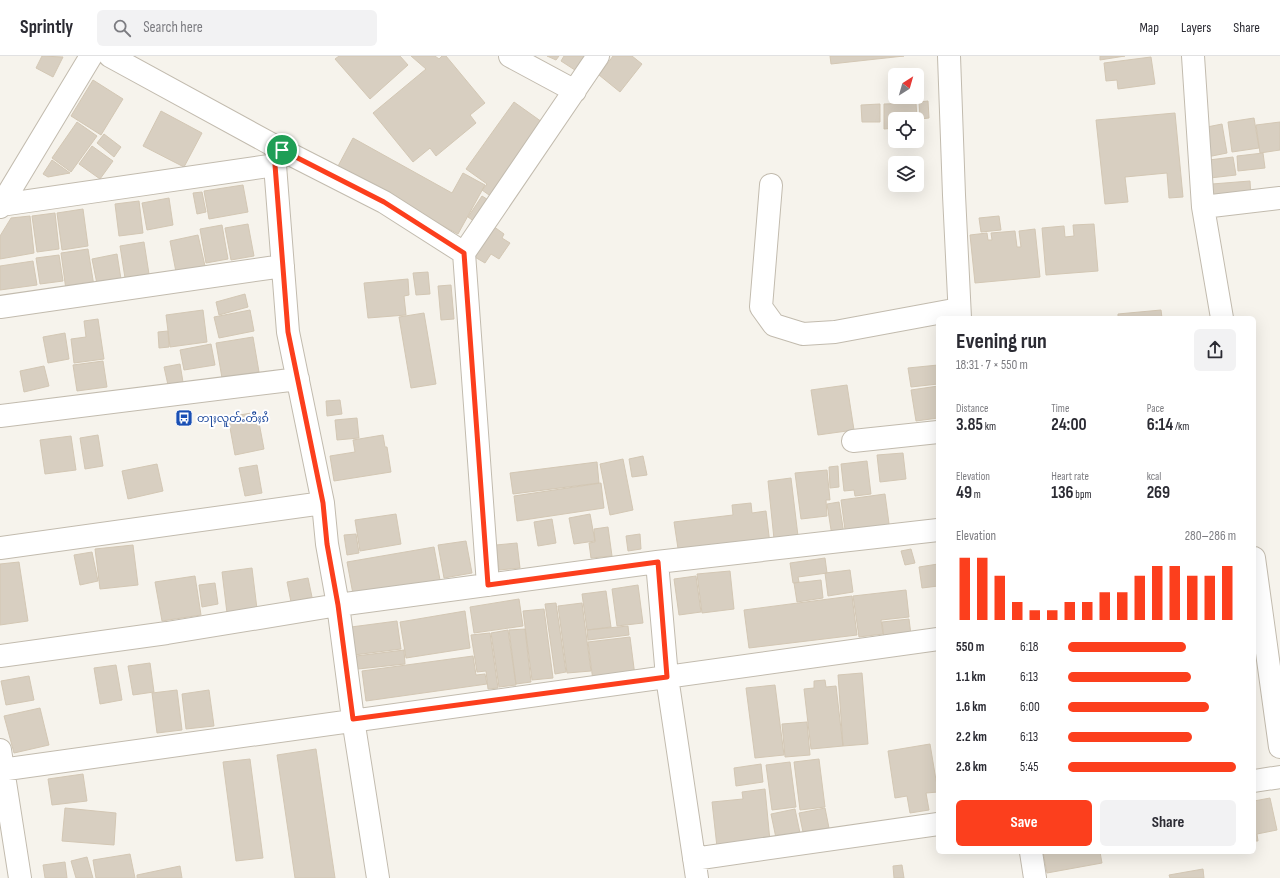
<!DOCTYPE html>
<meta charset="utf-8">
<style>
body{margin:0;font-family:"Sofia Sans Condensed","Noto Sans Myanmar",sans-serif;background:#f2f2f3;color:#2b2b33;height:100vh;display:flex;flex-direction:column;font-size:15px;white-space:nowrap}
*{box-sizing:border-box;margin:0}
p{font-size:13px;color:#7c7c81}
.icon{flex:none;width:22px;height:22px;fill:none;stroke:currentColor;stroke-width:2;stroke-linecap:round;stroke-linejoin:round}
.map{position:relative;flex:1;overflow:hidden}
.details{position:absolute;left:936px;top:260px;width:320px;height:538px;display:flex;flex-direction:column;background:#fff;border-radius:6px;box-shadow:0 4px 16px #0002}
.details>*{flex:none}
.needle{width:26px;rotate:37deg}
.controls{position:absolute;left:888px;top:12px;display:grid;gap:8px}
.controls a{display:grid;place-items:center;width:36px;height:36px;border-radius:6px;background:#fff;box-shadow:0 4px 16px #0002;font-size:20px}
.pin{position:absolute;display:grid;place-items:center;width:34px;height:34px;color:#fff;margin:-17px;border:2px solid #fff;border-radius:50%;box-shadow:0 1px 4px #0007}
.round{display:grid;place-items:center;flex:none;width:42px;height:42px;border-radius:6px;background:#f2f2f3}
.headline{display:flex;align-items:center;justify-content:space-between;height:68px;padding:0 20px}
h1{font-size:22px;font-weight:700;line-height:30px}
.stats{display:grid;grid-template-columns:repeat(3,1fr);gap:6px;height:68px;padding:4px 20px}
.stats div{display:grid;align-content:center}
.stats b{font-size:17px;font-weight:700}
.stats small{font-size:11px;font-weight:400}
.stats p{font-size:11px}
.chart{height:112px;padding:8px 20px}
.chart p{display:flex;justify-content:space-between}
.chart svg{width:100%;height:72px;margin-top:4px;stroke:#fc3f1d;stroke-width:6}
.cta{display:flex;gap:8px;margin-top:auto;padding:8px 20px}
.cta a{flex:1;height:46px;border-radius:6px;background:#fc3f1d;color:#fff;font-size:16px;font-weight:700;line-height:46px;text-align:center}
.cta a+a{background:#f2f2f3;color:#2b2b33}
ul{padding:0 20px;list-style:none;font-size:13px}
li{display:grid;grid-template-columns:64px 48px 1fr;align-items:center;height:30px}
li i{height:10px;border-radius:5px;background:#fc3f1d}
header{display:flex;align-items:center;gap:24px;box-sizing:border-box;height:56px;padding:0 20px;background:#fff;border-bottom:1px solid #e1e1e2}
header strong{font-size:19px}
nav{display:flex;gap:22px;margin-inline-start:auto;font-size:14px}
.search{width:280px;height:36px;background:#f2f2f3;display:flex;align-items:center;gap:10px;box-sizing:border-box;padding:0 14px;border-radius:6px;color:#7c7c81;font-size:15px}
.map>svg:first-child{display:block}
.building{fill:#d8cfc1;stroke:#d3c7b4}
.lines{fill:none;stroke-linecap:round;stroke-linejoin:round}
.minor-casing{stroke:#c2bbae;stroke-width:24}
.minor{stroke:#fff;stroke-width:22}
.route-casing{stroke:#fff;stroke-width:8}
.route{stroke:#fc3f1d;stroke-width:5}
.labels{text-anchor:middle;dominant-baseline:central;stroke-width:4;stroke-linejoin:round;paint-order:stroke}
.transit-label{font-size:11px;fill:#164399;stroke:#fff;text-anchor:start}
</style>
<header>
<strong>Sprintly</strong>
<div class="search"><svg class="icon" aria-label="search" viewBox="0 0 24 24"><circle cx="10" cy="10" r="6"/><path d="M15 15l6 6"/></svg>Search here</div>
<nav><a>Map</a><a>Layers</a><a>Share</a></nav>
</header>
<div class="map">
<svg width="1280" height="822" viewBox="0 0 1280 822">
<rect width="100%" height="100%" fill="#f6f3ec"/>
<path class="building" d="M42 0 63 1 53 21 36 12Z
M339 0H400L408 9 370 43 335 3Z
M411 0H435L439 3 442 0H446L485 47 470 59 476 67 436 100 430 92 413 106 373 57 426 13Z
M547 0H559L556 4Z
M564 0H593L581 18 561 5Z
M613 0H632L642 8 620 36 599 19Z
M830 0H904L831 8Z
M1100 0H1125L1100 4Z
M1151 1 1155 28 1118 33 1117 24 1106 25 1104 7Z
M93 24 123 43 101 79 71 60Z
M928 45 929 62 920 63 919 46Z
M514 46 549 71 496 144 482 134 487 128 466 113Z
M916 47 917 63H895V72L884 73V48Z
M880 48V66H862L861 49Z
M161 55 202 77 184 111 143 90Z
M1175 57 1183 141 1169 142 1167 117 1125 121 1128 146 1105 148 1096 64Z
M1254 62 1259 92 1232 96 1228 66Z
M77 66 97 80 71 116 52 102Z
M1280 66V94L1260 97 1256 69Z
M1222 68 1227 97 1207 101 1202 72Z
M104 78 121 91 114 101 97 87Z
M353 82 452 137 463 117 485 129 458 178 337 112Z
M92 90 113 105 100 123 79 108Z
M1263 97 1265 112 1238 115 1237 100Z
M1233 101 1236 119 1210 122 1209 104Z
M52 104 70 117 48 121 43 118Z
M1250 125 1251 142 1214 145 1212 128Z
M243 129 248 156 209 163 204 135Z
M202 136 206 156 197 158 193 137Z
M482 140 490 145 475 166 468 161Z
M169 142 173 169 147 174 142 147Z
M139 145 143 177 119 180 115 148Z
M83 153 88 190 62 194 57 157Z
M55 157 59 193 37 196 32 160Z
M30 160 34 197 0 203V180L11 162Z
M999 160 1001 174 981 176 979 162Z
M248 168 254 200 231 204 225 172Z
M1094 168 1098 215 1046 219 1042 172 1064 170 1065 181 1074 180 1073 169Z
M222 169 228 203 206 207 200 173Z
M493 170 504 178 502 182 510 187 499 203 491 198 485 207 473 200Z
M1035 173 1040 221 975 227 970 179 987 177 988 184H992L991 177 1015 175 1017 191H1021L1019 175Z
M198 179 205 210 176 216 170 185Z
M144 186 149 218 125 222 120 190Z
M88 193 94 230 66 234 61 197Z
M117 198 121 223 97 228 92 203Z
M59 199 63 225 40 228 36 202Z
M33 205 37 229 0 234V210Z
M428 216 430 238 416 239 413 217Z
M408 223 409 239 404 240 406 259 368 262 364 227Z
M451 229 454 263 441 264 438 230Z
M245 238 248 251 219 259 216 246Z
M203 254 207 286 170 291 166 259Z
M250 254 254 275 219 282 214 261Z
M1161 254 1162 262H1118V258Z
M424 257 436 328 411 332 399 261Z
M98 263 104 303 74 307 71 283 86 281 84 265Z
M168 275 169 291 159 292 158 276Z
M65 277 69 303 48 307 43 281Z
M253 281 259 316 222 322 216 287Z
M211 288 215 309 184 314 180 294Z
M103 305 107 331 77 335 73 309Z
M180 308 183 326 168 329 164 311Z
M938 309V328L911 331 908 312Z
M44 310 49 330 24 336 20 315Z
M847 329 854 374 818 379 811 334Z
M938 330V362L916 365 911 334Z
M340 344 342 358 327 360 326 345Z
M257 356 264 393 235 399 228 361Z
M357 362 359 382 337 384 335 364Z
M98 379 103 410 85 413 80 382Z
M383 379 385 391H387L391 416 334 425 330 400 355 396 353 384Z
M71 380 76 414 45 418 40 384Z
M903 397 906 423 880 426 877 399Z
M643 400 647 419 632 421 629 403Z
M623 403 633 454 610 459 600 408Z
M867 405 871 438 855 440 854 434 844 435 841 408Z
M597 406 599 427 513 438 510 417Z
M157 408 163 435 128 443 122 415Z
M257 409 262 437 245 440 239 412Z
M838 410 839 431 830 432 829 411Z
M827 414 830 444H826L827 460 801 463 795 417Z
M791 422 798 480 774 483 768 425Z
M601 427 604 452 517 465 514 440Z
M885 438 890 475 846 481 841 444Z
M839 446 844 478 832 480 827 448Z
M751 447 752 457 766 455 770 488 679 499 674 466 733 459 732 449Z
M396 458 401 488 360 495 355 464Z
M590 458 595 485 574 488 569 462Z
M552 463 556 487 538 490 534 466Z
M608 471 612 500 591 502 589 487 595 486 594 473Z
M356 478 359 497 347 499 344 479Z
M640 478 641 493 628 495 626 480Z
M466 485 472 517 444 522 438 489Z
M517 487 520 512 499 514 496 489Z
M133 489 138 529 100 533 95 493Z
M434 491 440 524 353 538 347 506Z
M911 493 915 507 905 509 901 495Z
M92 496 98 525 80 529 74 499Z
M825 502 827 517 798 521 799 526 793 527 790 507Z
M19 506 28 565 0 569V508Z
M938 508V530L922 532 919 511Z
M252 512 257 553 227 557 222 516Z
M850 514 853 536 828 540 825 517Z
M730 515 734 553 702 557 697 518Z
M195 520 201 559 162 565 155 526Z
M696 520 701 556 679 559 674 523Z
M308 522 312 541 291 546 287 526Z
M821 524 823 542 797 546 794 527Z
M215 527 218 548 202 551 199 529Z
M638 529 643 567 617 570 612 533Z
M906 534 909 561 881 564 883 578 859 581 853 540Z
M606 535 611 571 587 574 582 538Z
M852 540 857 579 749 592 744 554Z
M519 543 523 570 474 577 470 551Z
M556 547 566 616 555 618 545 548Z
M582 547 591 615 567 617 558 550Z
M544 553 553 622 532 624 523 555Z
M465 555 470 592 406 602 400 566Z
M909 563 911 579 884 582 882 566Z
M397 565 401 593 354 599 351 571Z
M628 570 629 579 588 584 587 574Z
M525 573 531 626 516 628 509 574Z
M508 574 516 629 499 631 491 577Z
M490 577 498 632 488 633 486 615 477 616 471 579Z
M630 581 635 620 593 625 588 586Z
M404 594 405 608 358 613 356 600Z
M473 600 476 619 485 618 487 628 366 645 362 615Z
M150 607 154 636 133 639 128 610Z
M116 609 122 644 100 648 94 612Z
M862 617 868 688 843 690 838 619Z
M29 620 34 644 6 649 1 625Z
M825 624 826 631 836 630 843 690 811 693 804 633 814 632V625Z
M775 629 784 699 755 702 746 632Z
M177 634 182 674 157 677 152 637Z
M209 634 214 670 186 673 182 638Z
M40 652 49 689 14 697 4 660Z
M807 666 810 699 785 701 782 668Z
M930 688 938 736 926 737 929 754 910 757 907 740 895 742 888 695Z
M316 693 335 822H295L277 699Z
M250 703 263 802 236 805 223 706Z
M819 703 825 751 800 754 794 706Z
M790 706 796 751 772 754 766 709Z
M761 708 763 726 736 730 734 712Z
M83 718 87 745 52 749 48 723Z
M765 733 770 785 717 791 712 746 743 743 742 736Z
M1270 742 1277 774 1257 778 1258 785H1254V745Z
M65 752 116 757 114 789 62 785Z
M825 752 829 772 803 776 799 757Z
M795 753 800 777 776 782 771 758Z
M1043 796H1100L1102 807 1047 817Z
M130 798 135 822H96L93 804Z
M87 801 93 822H76L71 805Z
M65 806 67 822H45L43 809Z
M902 809 904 822H894L893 810Z
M180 810 182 822H137V819Z
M1203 813 1204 822H1170L1169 819Z"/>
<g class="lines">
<g class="minor-casing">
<path id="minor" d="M110 0 282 94 384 146 464 197
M510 0 575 35
M949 0 954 139 960 262
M1193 0 1203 151 1222 262
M282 94 275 109 288 276 323 447 327 488 338 549 353 663 378 822
M771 129 761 251 774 269 803 278 835 276 959 253
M1 149 275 109
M0 151 91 0
M1203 151 1280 142
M0 251 283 210
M0 360 298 323
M853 385 938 376
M0 492 323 447
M1254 502 1280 691
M657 506 667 621 697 822
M488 529 464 197 598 0
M0 600 167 577 338 549 657 506 938 474
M0 694 20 822
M0 714C312 669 625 627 938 583
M1254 725 1280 721
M1031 796 1035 822
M694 803 938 768"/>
</g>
<use href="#minor" class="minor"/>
</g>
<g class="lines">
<g class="route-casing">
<path id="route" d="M282 94 384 146 464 197 488 529 658 506 667 621 353 663 338 549 327 488 323 447 288 276 275 109Z"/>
</g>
<use href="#route" class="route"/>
</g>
<defs>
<g id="bus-square" transform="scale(0.9)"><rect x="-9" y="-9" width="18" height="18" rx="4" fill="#1a4fb4" stroke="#fff"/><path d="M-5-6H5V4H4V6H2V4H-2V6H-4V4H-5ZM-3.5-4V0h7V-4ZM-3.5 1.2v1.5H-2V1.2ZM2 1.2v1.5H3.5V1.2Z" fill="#fff"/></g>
</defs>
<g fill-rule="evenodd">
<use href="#bus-square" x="184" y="362"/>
</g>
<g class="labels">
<g class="transit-label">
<text x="197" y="362">တႃႈလူတ်ႉတီႈၵႆ</text>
</g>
</g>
</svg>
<div class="controls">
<a><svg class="needle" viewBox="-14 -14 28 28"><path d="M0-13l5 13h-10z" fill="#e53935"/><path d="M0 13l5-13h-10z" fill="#7c7c81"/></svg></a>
<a><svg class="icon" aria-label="locate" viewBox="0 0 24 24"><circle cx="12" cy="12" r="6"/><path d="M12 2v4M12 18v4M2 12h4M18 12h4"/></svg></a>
<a><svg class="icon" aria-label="layers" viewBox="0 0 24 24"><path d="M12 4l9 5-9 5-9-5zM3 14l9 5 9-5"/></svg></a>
</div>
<div class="pin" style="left:282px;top:94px;background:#1e9e55"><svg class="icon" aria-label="arrive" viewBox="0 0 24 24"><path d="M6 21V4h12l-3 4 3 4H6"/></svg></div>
<section class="details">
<div class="headline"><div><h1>Evening run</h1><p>18:31 · 7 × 550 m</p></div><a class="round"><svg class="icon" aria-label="share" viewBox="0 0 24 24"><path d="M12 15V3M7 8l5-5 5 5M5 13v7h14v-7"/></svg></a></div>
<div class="stats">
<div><p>Distance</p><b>3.85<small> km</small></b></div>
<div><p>Time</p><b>24:00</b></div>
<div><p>Pace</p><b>6:14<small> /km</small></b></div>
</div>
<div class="stats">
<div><p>Elevation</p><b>49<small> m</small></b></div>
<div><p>Heart rate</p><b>136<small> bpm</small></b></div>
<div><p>kcal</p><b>269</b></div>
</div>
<div class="chart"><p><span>Elevation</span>280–286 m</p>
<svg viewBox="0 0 160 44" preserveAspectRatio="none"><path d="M5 44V6M15 44V6M25 44V17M35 44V33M45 44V38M55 44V38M65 44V33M75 44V33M85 44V27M95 44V27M105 44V17M115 44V11M125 44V11M135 44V17M145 44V17M155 44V11"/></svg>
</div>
<ul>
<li><b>550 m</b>6:18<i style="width:70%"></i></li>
<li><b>1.1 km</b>6:13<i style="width:73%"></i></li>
<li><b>1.6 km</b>6:00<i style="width:84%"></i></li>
<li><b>2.2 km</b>6:13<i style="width:74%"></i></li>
<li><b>2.8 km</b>5:45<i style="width:100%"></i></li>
</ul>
<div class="cta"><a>Save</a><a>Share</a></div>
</section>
</div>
